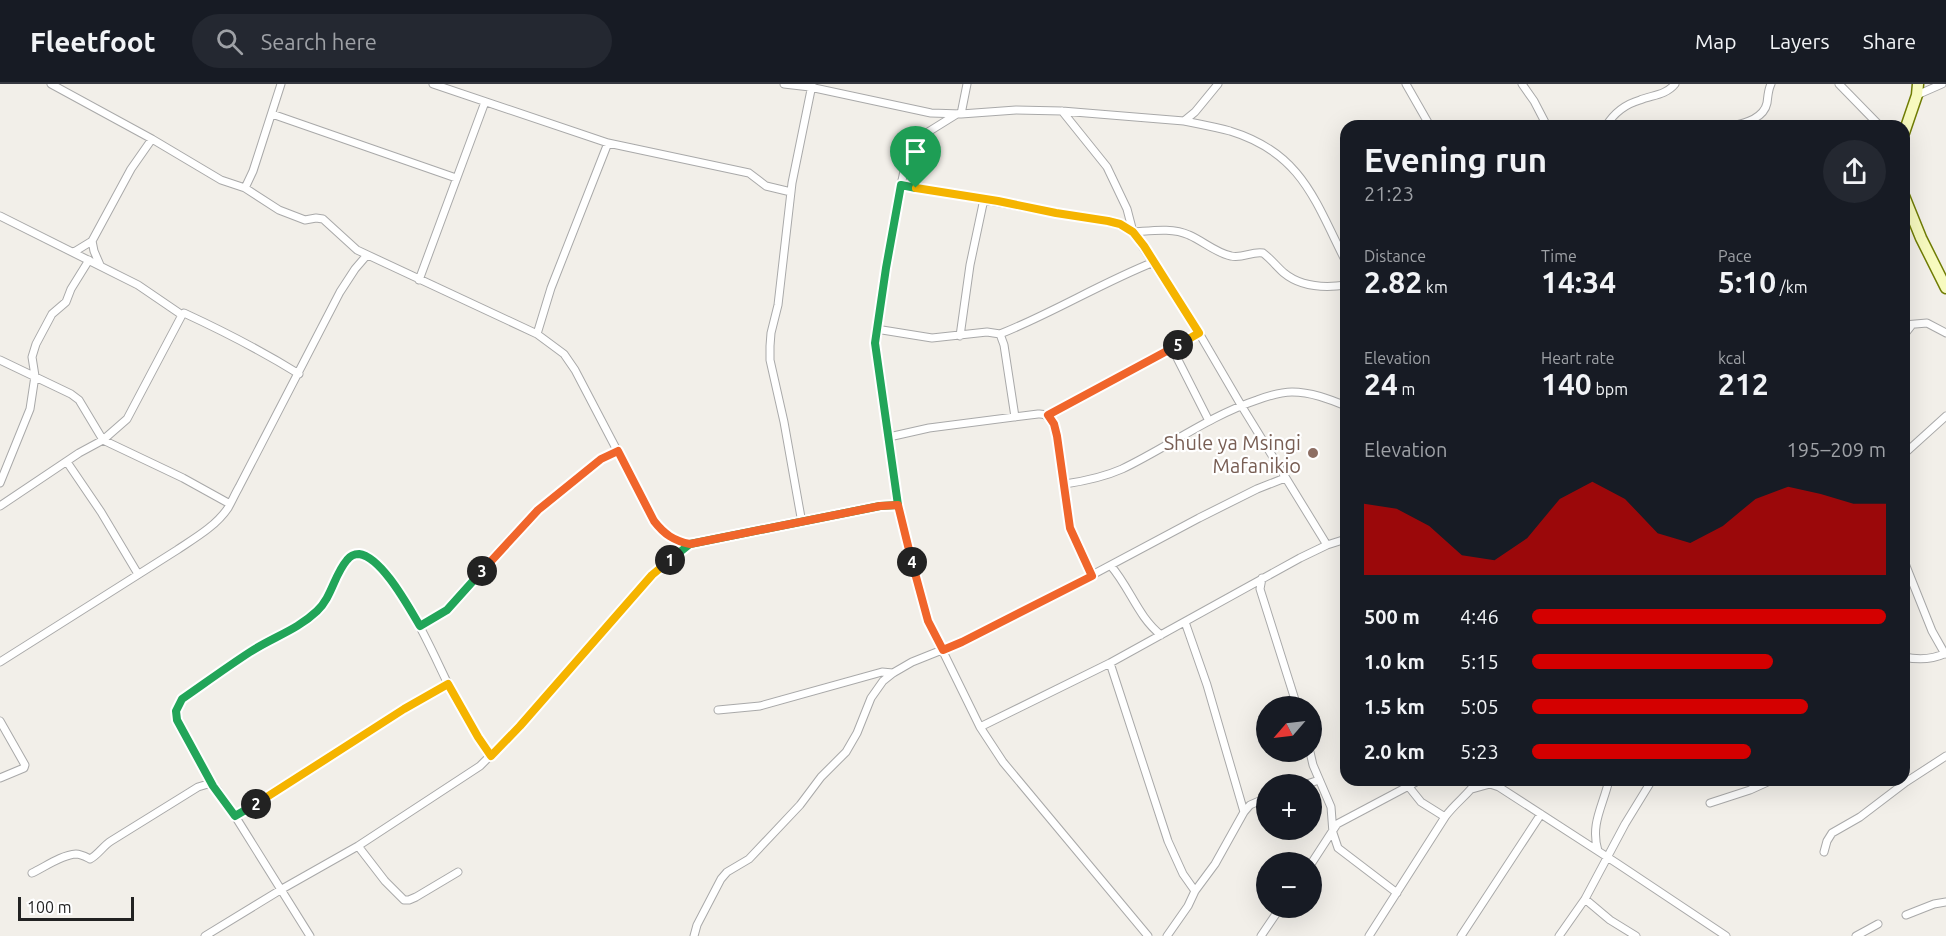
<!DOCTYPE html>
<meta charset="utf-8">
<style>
body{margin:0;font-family:Ubuntu,sans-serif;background:#242831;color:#f1f3f6;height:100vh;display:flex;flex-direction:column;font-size:22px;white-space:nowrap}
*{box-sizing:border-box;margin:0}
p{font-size:20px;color:#9ea1a6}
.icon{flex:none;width:33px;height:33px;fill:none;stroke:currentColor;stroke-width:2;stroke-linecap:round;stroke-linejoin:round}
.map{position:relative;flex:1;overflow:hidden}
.sheet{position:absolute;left:1340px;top:36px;width:570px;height:666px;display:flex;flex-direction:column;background:#171b24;border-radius:18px;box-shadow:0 6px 24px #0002}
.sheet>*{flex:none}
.needle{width:39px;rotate:242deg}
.buttons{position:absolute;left:1256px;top:612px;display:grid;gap:12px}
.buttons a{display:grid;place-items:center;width:66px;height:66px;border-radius:50%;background:#171b24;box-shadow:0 6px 24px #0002;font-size:30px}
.scale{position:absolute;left:18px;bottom:15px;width:116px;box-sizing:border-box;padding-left:6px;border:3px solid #222;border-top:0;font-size:16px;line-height:21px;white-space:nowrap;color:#222;-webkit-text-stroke:4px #fff;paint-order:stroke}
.pin{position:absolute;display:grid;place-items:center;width:51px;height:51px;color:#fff;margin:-62px -26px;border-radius:50% 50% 50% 0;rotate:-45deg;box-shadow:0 0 6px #0007}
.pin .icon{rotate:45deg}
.km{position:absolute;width:30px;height:30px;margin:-15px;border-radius:50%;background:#222;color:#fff;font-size:16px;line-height:30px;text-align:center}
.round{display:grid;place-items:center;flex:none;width:63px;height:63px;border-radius:32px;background:#242831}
.head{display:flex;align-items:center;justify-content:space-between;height:102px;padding:0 24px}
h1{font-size:33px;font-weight:700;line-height:45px}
.stats{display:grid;grid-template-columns:repeat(3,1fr);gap:9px;height:102px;padding:6px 24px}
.stats div{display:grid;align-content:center}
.stats b{font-size:30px;font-weight:700}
.stats small{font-size:16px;font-weight:400}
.stats p{font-size:16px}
.chart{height:168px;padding:12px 24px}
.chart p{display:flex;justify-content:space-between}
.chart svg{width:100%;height:108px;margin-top:6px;fill:#d40000;opacity:.7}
ul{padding:0 24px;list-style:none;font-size:20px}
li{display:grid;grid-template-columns:96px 72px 1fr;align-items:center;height:45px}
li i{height:15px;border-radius:8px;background:#d40000}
header{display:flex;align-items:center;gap:36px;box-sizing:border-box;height:84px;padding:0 30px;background:#171b24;border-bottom:2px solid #363941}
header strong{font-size:28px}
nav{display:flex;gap:33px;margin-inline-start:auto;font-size:21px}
.search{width:420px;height:54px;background:#242831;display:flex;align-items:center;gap:15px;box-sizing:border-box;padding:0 21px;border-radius:33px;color:#9ea1a6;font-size:22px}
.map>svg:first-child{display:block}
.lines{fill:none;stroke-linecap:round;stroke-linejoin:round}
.street-casing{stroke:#a9a9a9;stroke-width:9}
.secondary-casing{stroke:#707d05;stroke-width:13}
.street{stroke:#fff;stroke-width:7}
.secondary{stroke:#f7fabf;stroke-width:10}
.split-1-casing{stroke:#fff;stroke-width:12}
.split-2-casing{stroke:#fff;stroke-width:12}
.split-3-casing{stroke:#fff;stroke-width:12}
.split-4-casing{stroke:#fff;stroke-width:12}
.split-5-casing{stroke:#fff;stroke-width:12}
.split-6-casing{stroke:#fff;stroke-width:12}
.split-1{stroke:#22a559;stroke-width:8}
.split-2{stroke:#f5b400;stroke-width:8}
.split-3{stroke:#22a559;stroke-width:8}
.split-4{stroke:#f0652b;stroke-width:8}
.split-5{stroke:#f0652b;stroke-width:8}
.split-6{stroke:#f5b400;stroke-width:8}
.education-dot{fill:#8d6e63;stroke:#fff;stroke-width:2}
.labels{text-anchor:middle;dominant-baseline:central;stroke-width:4.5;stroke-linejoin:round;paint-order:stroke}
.education-label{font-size:20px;fill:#785e54;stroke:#fff;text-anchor:end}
</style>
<header>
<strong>Fleetfoot</strong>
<div class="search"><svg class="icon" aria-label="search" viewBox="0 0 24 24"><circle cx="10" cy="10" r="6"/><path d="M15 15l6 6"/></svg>Search here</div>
<nav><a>Map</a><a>Layers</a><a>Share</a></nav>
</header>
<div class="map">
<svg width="1946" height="852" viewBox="0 0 1946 852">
<rect width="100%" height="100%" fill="#f2efe9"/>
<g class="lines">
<g class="street-casing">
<path id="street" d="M51 0 152 55 221 96 245 104 279 126 305 136 316 134 323 135 357 166 537 250 564 270 575 286 654 437C664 450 674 457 690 460L880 422 898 421
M433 0 608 59 749 89 766 102 791 108
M784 0 810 3 931 29 961 30 1016 26 1062 27 1184 37 1195 28 1218 0
M1406 0 1430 42
M1522 0 1534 17 1547 42
M1839 0 1880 42
M1917 11 1942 0
M1062 27 1107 83 1127 125 1133 148C1150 147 1172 143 1189 151 1203 157 1216 169 1231 172 1242 175 1252 167 1263 169 1271 175 1277 183 1284 189 1301 203 1325 204 1346 201
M272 30 456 94
M957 30 920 53 909 64 901 101 879 226 875 259 898 421 928 537 980 643 1003 678 1148 852
M961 30 967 0
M1184 37C1199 40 1215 43 1230 47 1302 69 1315 117 1346 178
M1606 42C1614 29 1626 20 1640 16 1653 11 1666 11 1675 0
M1732 42C1746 39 1764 34 1767 19 1768 12 1768 6 1771 0
M901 101 1055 129 1108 137 1120 140 1133 148 1199 249 1241 321 1327 461
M245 104 253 87 281 0
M0 132 138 201 182 231 184 229C223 247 262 267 299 290
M92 157 94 167 100 181
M74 168 92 157 131 85 152 55
M419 196 485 18
M1904 241 1927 239 1946 249
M876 245 932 254 987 248 1000 250 1004 261 1015 333
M537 250 551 204 608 59
M1000 250C1053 229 1101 199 1154 178
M1904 251 1911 242
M960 252 970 181 984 115
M1172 264 1209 337
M0 276 71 310 79 316 103 356 183 394 230 420
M1048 331 1199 249
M889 353 929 344 1038 330C1052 329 1054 341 1057 352L1070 444 1092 492
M1904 370 1946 332
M67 378 101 428 138 490
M0 399 30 325 35 292 32 273 36 260 52 230 66 218 71 205 89 176
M1065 400C1085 397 1104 393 1122 385 1168 363 1209 332 1257 316 1268 312 1280 308 1292 308 1311 308 1329 315 1346 322
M0 422 79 369 103 356 127 335 182 231
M802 439 784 338 770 276V262L771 249 778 221 792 99 812 1
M1904 477 1932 547 1945 570
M1111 482C1130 504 1138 533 1161 551
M1262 494 1260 505 1297 622
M1185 538 1207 601 1244 728
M420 542 447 526 538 425 601 375 618 367
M1904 573C1918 576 1932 576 1946 569
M0 578 177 466C195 454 216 442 228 424 232 417 235 410 239 403L340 208 355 185 367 171
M1110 579 1168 757 1183 790 1195 807
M718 626 760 622 882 588 893 589
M0 637 25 681 24 684 0 694
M980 643 1110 579 1300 474 1327 461 1346 455
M1310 668 1313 681 1331 723 1333 749 1338 764 1397 809
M1307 700 1319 696
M213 702 177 636C175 628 177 622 182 615 205 599 228 583 251 567 273 553 298 546 318 526 331 513 341 475 356 470 392 472 433 570 448 600 460 625 475 649 491 672
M1409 703 1421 718 1445 733
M1472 705 1490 700 1499 703 1618 780 1726 852
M1710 719 1750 706 1772 696
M235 732 404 625 448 600
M358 762 385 797 404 816H409L416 813 458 788
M1598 767C1590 740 1603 722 1609 696
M1824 768 1827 757 1832 749 1860 733 1906 698 1946 672
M1311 780 1337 740 1420 696
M32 789C45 783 61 771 76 770 81 770 86 773 90 775 98 771 103 762 111 757 140 739 169 721 198 703L208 700 217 705 235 732 310 852
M1585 815 1610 836 1636 852
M1906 831 1934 820 1946 818
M205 852 282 805 358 762 480 682 520 642 550 606 604 547 653 491 690 460
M694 852 697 841 721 795 727 788 749 775 800 721 821 693 846 668 857 649 871 614 883 597 893 589 912 578 962 558 1017 531 1199 434 1257 405 1285 394
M1167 852 1188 822 1195 807 1215 780 1244 728 1250 721 1266 714
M1261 852 1280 824
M1369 852 1445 733C1455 719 1469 710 1478 696
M1461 852 1541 730
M1559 852 1585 815 1625 740 1652 696
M1856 852 1878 840"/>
</g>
<g class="secondary-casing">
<path id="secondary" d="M1904 49 1917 11 1918 0
M1904 112 1921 154 1946 204"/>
</g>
<use href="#street" class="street"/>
<use href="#secondary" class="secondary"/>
</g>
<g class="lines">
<g class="split-1-casing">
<path id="split-1" d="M670 476 690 460 880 422 898 421 875 259 886 184 901 101 916 104"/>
</g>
<g class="split-2-casing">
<path id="split-2" d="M256 720 404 625 448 600 478 653 491 672 520 642 652 491 670 476"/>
</g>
<g class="split-3-casing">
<path id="split-3" d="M256 720 235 732 213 702 177 636 176 627 182 615C205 599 227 583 250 568 273 553 297 546 317 527 332 513 334 491 347 476 350 472 354 470 359 470 382 473 409 524 420 542L447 526 482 487"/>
</g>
<g class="split-4-casing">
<path id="split-4" d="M482 487 538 426 601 375 618 367 654 437C664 450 674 457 690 460L880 422 898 421 912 478"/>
</g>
<g class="split-5-casing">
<path id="split-5" d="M912 478 928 537 943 566 962 558 1092 492 1070 444 1057 352 1054 340 1048 331 1178 261"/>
</g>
<g class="split-6-casing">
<path id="split-6" d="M916 104 998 117 1056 129 1108 137 1120 140 1133 148 1144 162 1199 249 1178 261"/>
</g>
<use href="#split-1" class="split-1"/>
<use href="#split-2" class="split-2"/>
<use href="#split-3" class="split-3"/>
<use href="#split-4" class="split-4"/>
<use href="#split-5" class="split-5"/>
<use href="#split-6" class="split-6"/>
</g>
<circle class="education-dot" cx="1313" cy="369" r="6"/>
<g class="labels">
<g class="education-label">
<text x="1301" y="358">Shule ya Msingi<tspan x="1301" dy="23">Mafanikio</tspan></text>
</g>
</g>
</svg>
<div class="buttons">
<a><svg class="needle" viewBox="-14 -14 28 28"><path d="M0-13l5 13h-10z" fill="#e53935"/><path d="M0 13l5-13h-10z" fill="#9ea1a6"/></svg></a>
<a>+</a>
<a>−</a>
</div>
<div class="scale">100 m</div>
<div class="pin" style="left:916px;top:104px;background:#1e9e55"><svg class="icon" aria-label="arrive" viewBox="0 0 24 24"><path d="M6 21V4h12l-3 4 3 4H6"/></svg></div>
<b class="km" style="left:670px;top:476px">1</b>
<b class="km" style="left:256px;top:720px">2</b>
<b class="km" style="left:482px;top:487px">3</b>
<b class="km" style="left:912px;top:478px">4</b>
<b class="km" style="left:1178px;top:261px">5</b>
<section class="sheet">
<div class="head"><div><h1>Evening run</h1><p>21:23</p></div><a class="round"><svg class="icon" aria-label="share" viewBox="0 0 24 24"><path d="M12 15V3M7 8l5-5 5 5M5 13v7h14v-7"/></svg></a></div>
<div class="stats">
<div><p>Distance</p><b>2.82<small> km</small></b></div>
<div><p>Time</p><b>14:34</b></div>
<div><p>Pace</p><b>5:10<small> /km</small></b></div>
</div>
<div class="stats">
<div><p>Elevation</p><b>24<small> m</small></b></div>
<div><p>Heart rate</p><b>140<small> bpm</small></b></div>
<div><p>kcal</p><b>212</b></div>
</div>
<div class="chart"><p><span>Elevation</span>195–209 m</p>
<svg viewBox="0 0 160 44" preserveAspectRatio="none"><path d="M0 44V15L10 17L20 24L30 36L40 38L50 29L60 13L70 6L80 13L90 27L100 31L110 24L120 13L130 8L140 11L150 15L160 15V44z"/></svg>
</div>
<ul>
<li><b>500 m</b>4:46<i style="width:100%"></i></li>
<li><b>1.0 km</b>5:15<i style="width:68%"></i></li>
<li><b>1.5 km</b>5:05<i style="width:78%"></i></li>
<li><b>2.0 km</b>5:23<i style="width:62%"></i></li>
</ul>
</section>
</div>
